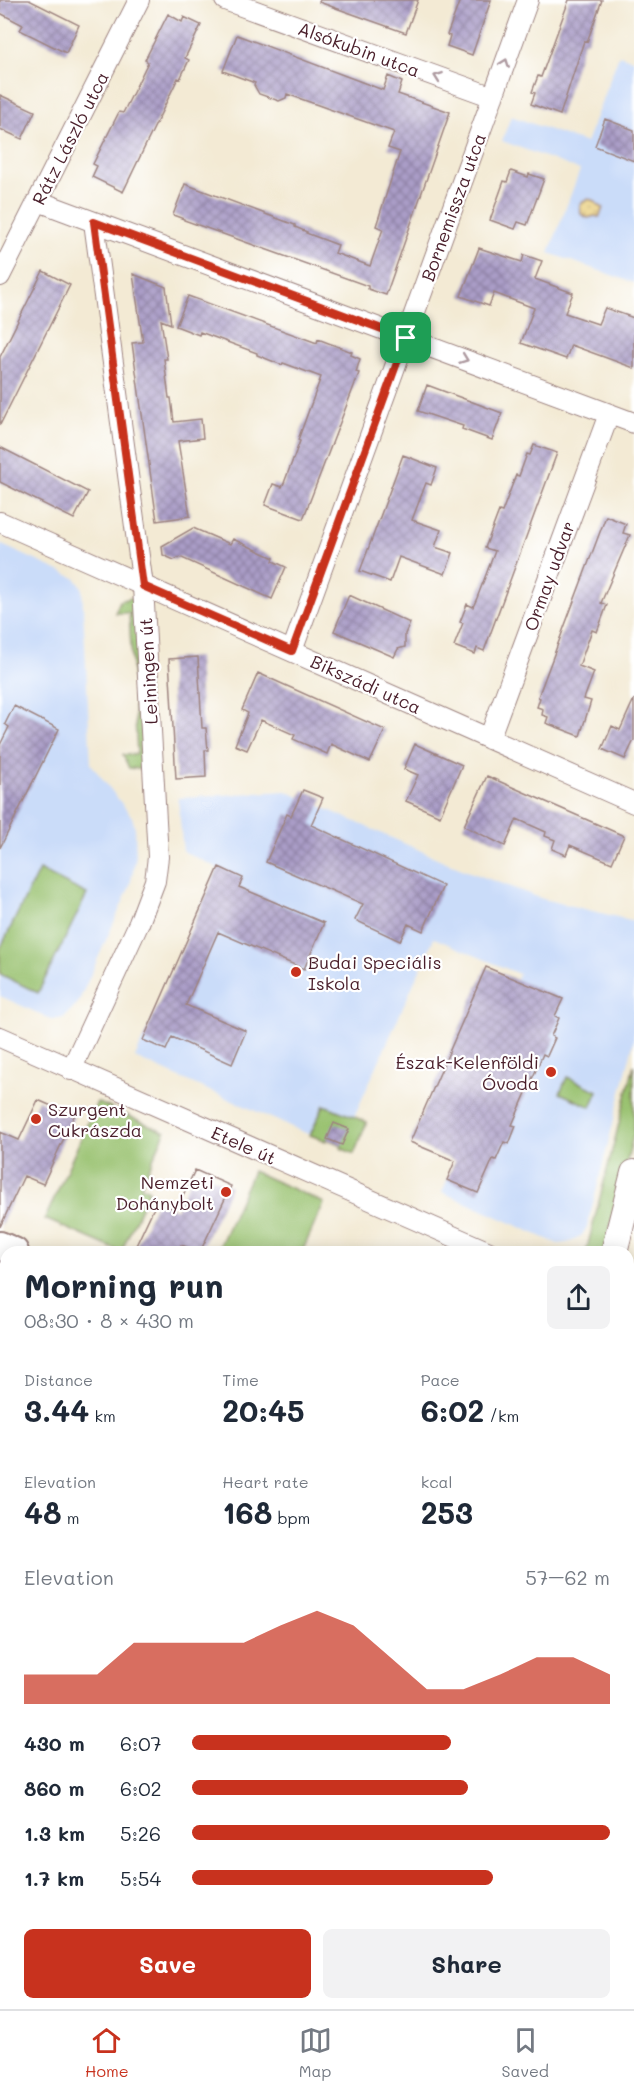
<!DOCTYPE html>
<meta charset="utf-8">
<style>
body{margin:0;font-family:Mali,sans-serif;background:#f2f2f3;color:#1f2937;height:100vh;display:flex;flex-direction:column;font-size:22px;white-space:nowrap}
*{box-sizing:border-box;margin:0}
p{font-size:20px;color:#747a83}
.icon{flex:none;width:33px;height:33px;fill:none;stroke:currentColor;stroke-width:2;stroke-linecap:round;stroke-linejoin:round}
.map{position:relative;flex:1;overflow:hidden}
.sheet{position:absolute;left:0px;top:1246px;width:634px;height:764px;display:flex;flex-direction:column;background:#fff;border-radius:18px 18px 0 0;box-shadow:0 3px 15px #0003}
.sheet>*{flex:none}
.pin{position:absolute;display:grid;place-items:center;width:51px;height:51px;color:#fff;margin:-26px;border-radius:12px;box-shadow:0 3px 9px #0006}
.round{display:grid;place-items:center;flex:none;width:63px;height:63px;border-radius:9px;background:#f2f2f3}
.head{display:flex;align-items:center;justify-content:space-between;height:102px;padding:0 24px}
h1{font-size:33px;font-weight:800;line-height:45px}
.stats{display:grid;grid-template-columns:repeat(3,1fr);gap:9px;height:102px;padding:6px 24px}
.stats div{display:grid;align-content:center}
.stats b{font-size:30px;font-weight:800}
.stats small{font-size:16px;font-weight:400}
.stats p{font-size:16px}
.chart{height:168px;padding:12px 24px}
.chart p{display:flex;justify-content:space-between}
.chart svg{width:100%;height:108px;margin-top:6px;fill:#c8321e;opacity:.7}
.primary-button{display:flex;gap:12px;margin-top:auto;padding:12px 24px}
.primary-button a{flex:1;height:69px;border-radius:9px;background:#c8321e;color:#fff;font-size:24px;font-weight:800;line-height:69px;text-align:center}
.primary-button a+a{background:#f2f2f3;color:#1f2937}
ul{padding:0 24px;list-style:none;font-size:20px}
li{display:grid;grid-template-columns:96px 72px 1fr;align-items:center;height:45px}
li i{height:15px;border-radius:8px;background:#c8321e}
.menu{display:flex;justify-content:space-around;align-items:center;height:84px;border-top:2px solid #e0e1e3;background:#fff;font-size:16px;color:#747a83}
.menu a{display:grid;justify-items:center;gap:3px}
.menu .current{color:#c8321e}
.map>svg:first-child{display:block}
.built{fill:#cadcf9}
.grass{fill:#98c16e;stroke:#71704c;stroke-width:1.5}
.sand{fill:url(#sand-dots);stroke:#9c7c64;stroke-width:1.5}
.park{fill:url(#park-tufts);stroke:#71704c;stroke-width:1.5}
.building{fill:url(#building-cross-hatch)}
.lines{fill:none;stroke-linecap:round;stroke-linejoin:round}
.minor-casing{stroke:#9e8480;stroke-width:22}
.tertiary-casing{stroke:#9e8480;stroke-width:28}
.secondary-casing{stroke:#9e8480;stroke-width:32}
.minor{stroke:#fff;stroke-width:20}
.tertiary{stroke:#fff;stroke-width:26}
.secondary{stroke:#fff;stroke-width:28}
.tram{stroke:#4a1f2b;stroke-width:1.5}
.oneway{stroke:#ae9aa0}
.route-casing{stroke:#fff;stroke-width:12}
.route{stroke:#c8321e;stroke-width:8}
.poi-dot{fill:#c8321e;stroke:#fff;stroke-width:2}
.labels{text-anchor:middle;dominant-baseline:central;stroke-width:4.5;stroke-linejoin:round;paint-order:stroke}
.street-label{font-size:18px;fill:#4a1f2b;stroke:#fff}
.poi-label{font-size:18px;fill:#4a1f2b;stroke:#fff;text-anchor:start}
</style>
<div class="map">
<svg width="634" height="2009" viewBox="0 0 634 2009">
<defs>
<pattern id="sand-dots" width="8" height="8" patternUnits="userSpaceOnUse" patternTransform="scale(1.5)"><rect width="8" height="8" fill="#eeda9e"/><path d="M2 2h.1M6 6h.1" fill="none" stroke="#cebb88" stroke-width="1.8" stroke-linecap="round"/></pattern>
<pattern id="park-tufts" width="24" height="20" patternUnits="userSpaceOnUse" patternTransform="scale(1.5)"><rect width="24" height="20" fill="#98c16e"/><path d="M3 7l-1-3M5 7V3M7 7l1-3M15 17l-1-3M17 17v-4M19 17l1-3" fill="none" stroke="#84a55f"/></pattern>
<pattern id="building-cross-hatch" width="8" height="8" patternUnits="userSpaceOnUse" patternTransform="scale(1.5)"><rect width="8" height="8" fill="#aa9dc7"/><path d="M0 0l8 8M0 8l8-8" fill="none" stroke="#8c7fa2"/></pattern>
</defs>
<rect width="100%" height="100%" fill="#fff"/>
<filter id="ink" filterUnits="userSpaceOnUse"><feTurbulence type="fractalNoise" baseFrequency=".0167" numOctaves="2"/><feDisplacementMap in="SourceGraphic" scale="12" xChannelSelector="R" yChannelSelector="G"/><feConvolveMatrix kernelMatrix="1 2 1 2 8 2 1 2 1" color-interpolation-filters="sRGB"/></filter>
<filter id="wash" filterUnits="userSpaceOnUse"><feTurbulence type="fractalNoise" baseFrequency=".008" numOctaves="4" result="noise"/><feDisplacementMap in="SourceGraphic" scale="24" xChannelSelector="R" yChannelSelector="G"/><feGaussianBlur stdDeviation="1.35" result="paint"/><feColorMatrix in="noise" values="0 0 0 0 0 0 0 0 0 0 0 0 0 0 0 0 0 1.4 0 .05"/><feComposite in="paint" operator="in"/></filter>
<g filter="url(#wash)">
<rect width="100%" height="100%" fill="#f3ead4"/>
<path class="built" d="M619 55 634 60V283L549 253 580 170 502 141 511 116 586 143Z
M0 544 75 578 82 587 91 764 132 817 135 828 136 856 130 886 78 1003 63 1018 53 1020 0 996Z
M286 791 464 870 508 886 543 899 634 921V1040L587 1227 582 1235 575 1240 567 1243 558 1244 442 1192 478 1110 502 1014 519 974 434 938 354 1117 324 1105 310 1135 135 1058 218 868 183 851 178 798Z
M0 1501 6 1504V1665L0 1663Z
M628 1575 634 1578V1887L628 1885Z"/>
<path class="grass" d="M131 598 135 600 144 767 140 769 129 768 123 755 137 754 129 613H115L120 601Z
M39 870 87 894 38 993 0 974V949Z
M634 1065V1133L604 1252H586Z
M567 1077 598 1091 591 1107 560 1093Z
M97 1102 165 1132 141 1186 149 1190 121 1252 45 1219Z
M324 1105 367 1122 354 1154 341 1148 342 1145 327 1139 326 1141 310 1135Z
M253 1171 324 1203 302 1252H217Z"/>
<path class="sand" d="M588 199 595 201 598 205 603 208 599 217 595 216 588 218 581 214 580 206 583 201Z"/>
<path class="park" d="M0 1407 6 1409V1504L0 1501Z
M1 1761 6 1763V1891L0 1888Z
M629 1913 634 1915V2009H424L426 2004H628Z
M6 1948V2004H158L156 2009H0V1951L4 1952Z
M199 2004H352L350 2009H197Z"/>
<g id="blocks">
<path class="building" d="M0 0H29L79 25 66 53 20 30 23 25 0 13Z
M320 0H418L406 33 319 2Z
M460 0H491L472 55 447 46 450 36 447 35Z
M569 0H602L587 42 584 41 560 115 531 104 535 93 532 92 538 76 541 77Z
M168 14 182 22 184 17 201 25 185 58 189 60 180 79 178 78 123 192 92 177 97 166 93 164 119 112 123 113 148 62 145 60Z
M237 35 383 90 388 76 402 82 398 94 450 112 386 295 368 289V286L184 220V219L173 215 185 184 295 225V227L307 232 306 233 338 245 335 253 370 266 383 229 376 226 400 152 388 148 394 132 287 94 286 98 279 101 259 94 254 85 255 83 223 71Z
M0 95 35 111 22 139 0 129Z
M605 119 634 130V161L595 146Z
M511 171 528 177 529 174 544 179 527 225 518 222 515 229 490 220 504 181 507 182Z
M479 248 522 262 524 255 542 261 535 279 573 293 565 313 598 324 605 308 634 318V368L571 345 566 359 521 343 534 308 494 293 489 306 461 296Z
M43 271 70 285 0 425V357Z
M133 274 166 287 171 324 161 320 167 359H164L169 398H171L174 422 201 419 203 438 178 441 190 516 157 521 132 343 143 342Z
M188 296 317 343 318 339 352 352 351 355 360 359 356 372 359 373 303 519 265 505 273 484 282 487 284 483 300 441 298 440 321 377 283 363 282 365 257 355V353L200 332 199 335 176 326Z
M427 385 502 413 492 440 462 429 463 426 418 411Z
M534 445 557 453 484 651 477 648 475 654 454 646 463 623 460 622 467 604 473 607 477 598 495 551 485 548 499 511 502 512 516 475 519 476 527 454 530 455Z
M0 447 88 492 74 519 0 482Z
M403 455 437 468 431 485 426 483 412 520 441 530 435 547 453 553 445 574 399 557 390 582 360 571Z
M606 516 626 524 623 533 630 535 601 603 607 605 597 632 592 630 579 666 594 672 584 699 591 701 580 736 546 723 548 717 542 715 543 709 537 707 540 698 538 697Z
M193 528 230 544 233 539 274 558 273 561 286 567 272 599 180 557 174 560 163 555 162 546Z
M349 595 410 623 405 634V647L398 649 394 657 334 631Z
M198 657 202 728H206L208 750H205L206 777 176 779 169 659Z
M258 673 385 730 370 762 331 744 327 754 293 739 295 735 261 720 247 750 235 745 248 713 242 710Z
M634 699V740L625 759 602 749 612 726 620 730Z
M14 706 59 729 0 848V745L9 727 5 724Z
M415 744 462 765 440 816 406 801 418 775 404 769Z
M487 776 624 836 612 863 570 845 566 855 552 849 555 840 545 836 546 832 517 819 505 846 464 826Z
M303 790 323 798 311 825 443 886 423 931 408 924 400 941 355 920 363 904 266 862 287 814 291 816Z
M219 867 243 878 239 887 324 923 304 969 218 932 186 1005 246 1031 232 1064 172 1037 166 1050 143 1040Z
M486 967 563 999 555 1016 559 1018 551 1036 555 1038 547 1056 543 1054 512 1125 516 1126 509 1144 504 1142 496 1160 493 1159 478 1193 447 1180 455 1161 410 1142Z
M38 1100 74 1116 43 1184 24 1176 0 1227V1132L19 1140Z
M334 1123 349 1129 342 1145 327 1139Z
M195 1170 231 1186 200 1252 181 1245 178 1252H133L157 1201 176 1210Z"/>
</g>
</g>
<g filter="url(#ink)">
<use href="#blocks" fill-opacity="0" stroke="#9e8480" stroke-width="1.5"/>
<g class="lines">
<g class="minor-casing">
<path id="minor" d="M225 0 493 97
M38 201 634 423
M0 276 139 0
M0 522 634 803
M292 651 528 0
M489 739 609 414
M0 1037 489 1252
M71 1070 139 923 155 881 158 857 143 586 94 222
M628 1896 634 1898"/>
</g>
<g class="tertiary-casing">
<path id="tertiary" d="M614 1252 634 1173
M628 1307 634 1284"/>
</g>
<g class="secondary-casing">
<path id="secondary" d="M0 1246 14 1252
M0 1281 6 1284
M628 1523 634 1525
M628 1568 634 1570
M378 2009 380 2004
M410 2009 412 2004"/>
</g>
<use href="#minor" class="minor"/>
<use href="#tertiary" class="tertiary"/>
<use href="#secondary" class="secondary"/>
<path class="tram" d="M0 1261 6 1264
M628 1536 634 1538
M628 1557 634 1560"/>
</g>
<defs><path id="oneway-chevron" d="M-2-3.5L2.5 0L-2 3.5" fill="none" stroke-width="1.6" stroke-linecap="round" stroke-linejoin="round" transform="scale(1.5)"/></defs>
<g class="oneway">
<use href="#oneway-chevron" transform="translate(505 63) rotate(-70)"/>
<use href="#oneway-chevron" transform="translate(438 77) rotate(-160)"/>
<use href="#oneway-chevron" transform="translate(464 359) rotate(21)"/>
</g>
</g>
<g class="lines" filter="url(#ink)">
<g class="route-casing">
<path id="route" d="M94 222 406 338 292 651 143 586Z"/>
</g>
<use href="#route" class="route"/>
</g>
<g class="poi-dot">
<circle cx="296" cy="972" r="6"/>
<circle cx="551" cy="1072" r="6"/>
<circle cx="36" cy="1119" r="6"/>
<circle cx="226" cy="1192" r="6"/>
</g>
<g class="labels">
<g class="street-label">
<text transform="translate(359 49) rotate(20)">Alsókubin utca</text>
<text transform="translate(70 138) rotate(-63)">Rátz László utca</text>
<text transform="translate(453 207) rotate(-70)">Bornemissza utca</text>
<text transform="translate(549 576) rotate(-70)">Ormay udvar</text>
<text transform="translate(148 671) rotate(-93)">Leiningen út</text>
<text transform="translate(366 684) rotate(24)">Bikszádi utca</text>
<text transform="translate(244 1145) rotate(24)">Etele út</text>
</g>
<g class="poi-label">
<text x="308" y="962">Budai Speciális<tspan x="308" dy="21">Iskola</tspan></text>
<text x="539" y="1062" text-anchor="end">Észak-Kelenföldi<tspan x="539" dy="21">Óvoda</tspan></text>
<text x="48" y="1109">Szurgent<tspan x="48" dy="21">Cukrászda</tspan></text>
<text x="214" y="1182" text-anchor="end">Nemzeti<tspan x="214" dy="21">Dohánybolt</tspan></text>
</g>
</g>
</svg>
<div class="pin" style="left:406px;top:338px;background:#1e9e55"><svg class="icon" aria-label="arrive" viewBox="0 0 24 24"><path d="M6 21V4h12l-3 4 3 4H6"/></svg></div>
<section class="sheet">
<div class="head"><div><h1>Morning run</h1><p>08:30 · 8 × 430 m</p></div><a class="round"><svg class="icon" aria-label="share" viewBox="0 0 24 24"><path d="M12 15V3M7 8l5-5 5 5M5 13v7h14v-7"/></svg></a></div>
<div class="stats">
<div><p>Distance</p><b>3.44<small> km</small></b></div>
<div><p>Time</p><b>20:45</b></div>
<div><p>Pace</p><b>6:02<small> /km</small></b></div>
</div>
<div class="stats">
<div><p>Elevation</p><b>48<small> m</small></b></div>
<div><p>Heart rate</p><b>168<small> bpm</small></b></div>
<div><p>kcal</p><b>253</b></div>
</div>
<div class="chart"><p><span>Elevation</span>57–62 m</p>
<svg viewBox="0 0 160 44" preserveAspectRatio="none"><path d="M0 44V32L10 32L20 32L30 19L40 19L50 19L60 19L70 12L80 6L90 12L100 25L110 38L120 38L130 32L140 25L150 25L160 32V44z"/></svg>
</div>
<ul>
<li><b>430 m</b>6:07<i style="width:62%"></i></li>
<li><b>860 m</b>6:02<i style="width:66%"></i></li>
<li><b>1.3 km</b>5:26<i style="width:100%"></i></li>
<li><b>1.7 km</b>5:54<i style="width:72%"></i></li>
</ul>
<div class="primary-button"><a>Save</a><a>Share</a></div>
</section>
</div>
<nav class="menu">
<a class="current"><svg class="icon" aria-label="home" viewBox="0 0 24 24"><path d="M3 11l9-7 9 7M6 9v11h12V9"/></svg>Home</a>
<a><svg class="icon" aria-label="map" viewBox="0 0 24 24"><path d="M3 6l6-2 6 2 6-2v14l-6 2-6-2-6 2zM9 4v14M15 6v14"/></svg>Map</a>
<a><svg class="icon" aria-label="saved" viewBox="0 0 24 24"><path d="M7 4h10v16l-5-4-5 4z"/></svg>Saved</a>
</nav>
